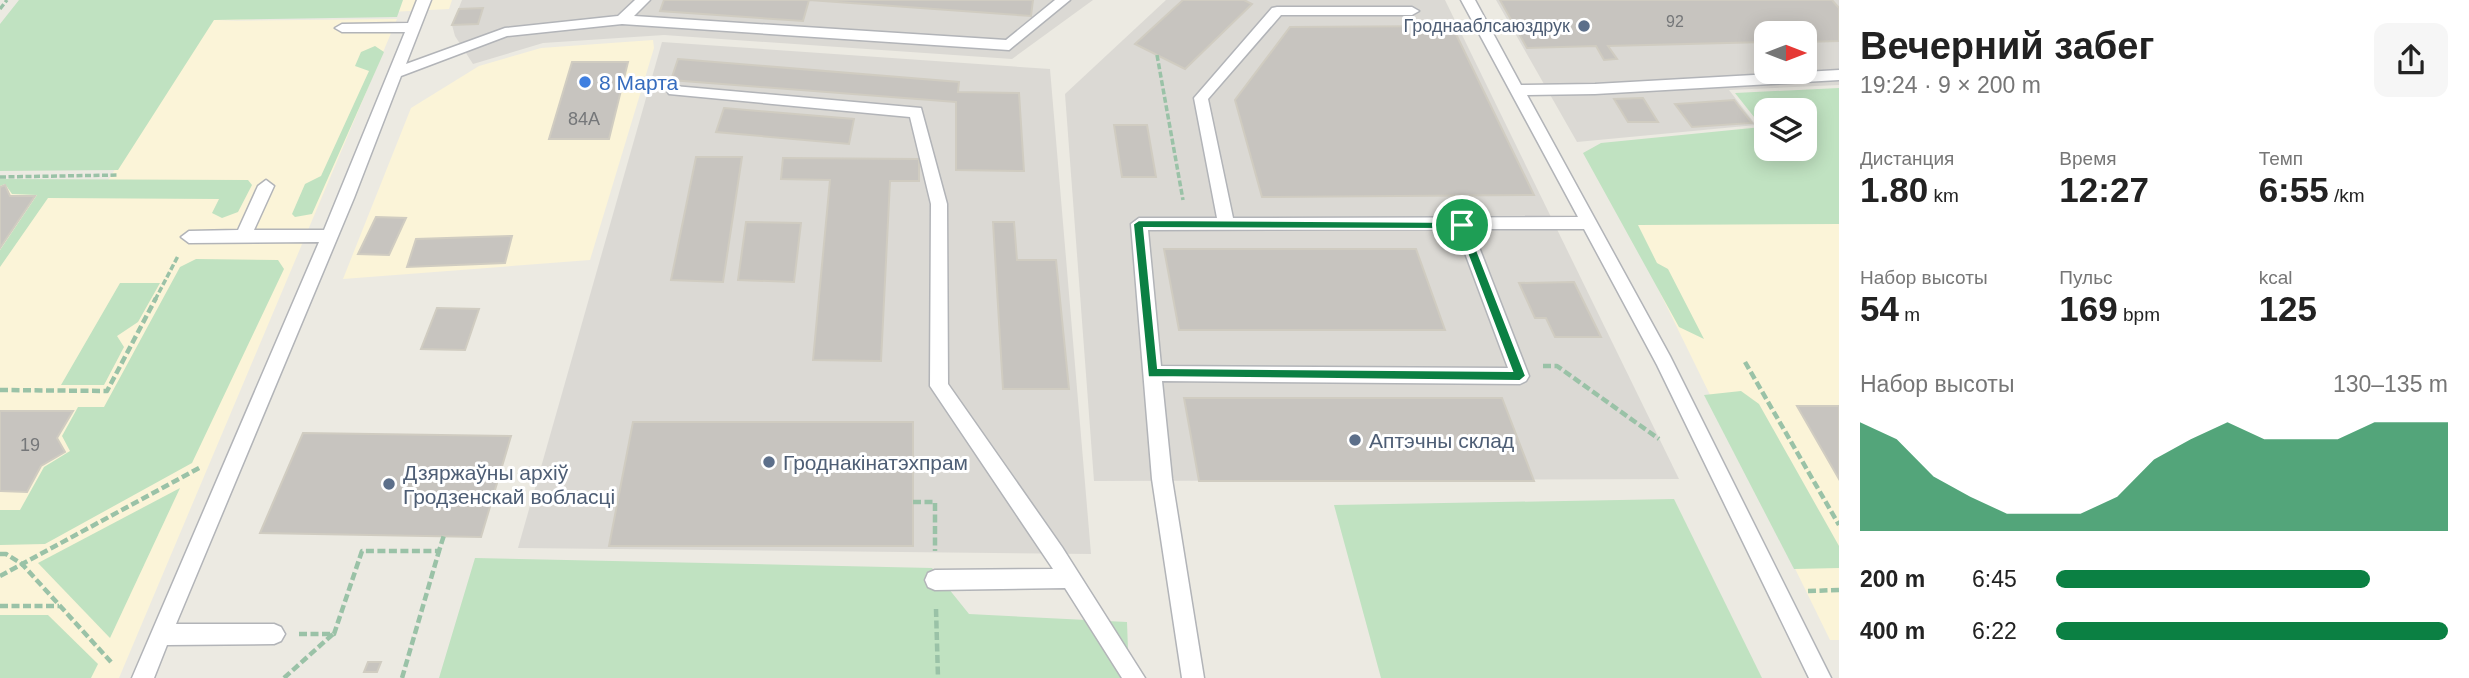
<!DOCTYPE html>
<html lang="ru">
<meta charset="utf-8">
<style>
body{margin:0;font-family:Arial,sans-serif;background:#f6f6f6;color:#222;height:100vh;display:flex;flex-direction:column;font-size:26px;white-space:nowrap}
*{box-sizing:border-box;margin:0}
p{font-size:23px;color:#767676}
.icon{flex:none;width:38px;height:38px;fill:none;stroke:currentColor;stroke-width:2;stroke-linecap:round;stroke-linejoin:round}
.map{position:relative;flex:1;overflow:hidden}
.panel{display:flex;flex-direction:column;background:#fff;width:630px}
.panel>*{flex:none}
.needle{width:46px;rotate:90deg}
.tools{position:absolute;left:1754px;top:21px;display:grid;gap:14px}
.tools a{display:grid;place-items:center;width:63px;height:63px;border-radius:14px;background:#fff;box-shadow:0 4px 18px #0003;font-size:35px}
.pin{position:absolute;display:grid;place-items:center;width:60px;height:60px;color:#fff;margin:-30px;border:4px solid #fff;border-radius:50%;box-shadow:0 2px 7px #0007}
.round{display:grid;place-items:center;flex:none;width:74px;height:74px;border-radius:14px;background:#f6f6f6}
.headline{display:flex;align-items:center;justify-content:space-between;height:119px;padding:0 21px}
h1{font-size:38px;font-weight:600;line-height:52px}
.metrics{display:grid;grid-template-columns:repeat(3,1fr);gap:10px;height:119px;padding:7px 21px}
.metrics div{display:grid;align-content:center}
.metrics b{font-size:35px;font-weight:600}
.metrics small{font-size:19px;font-weight:400}
.metrics p{font-size:19px}
.chart{height:196px;padding:14px 21px}
.chart p{display:flex;justify-content:space-between}
.chart svg{width:100%;height:126px;margin-top:7px;fill:#0b8043;opacity:.7}
ul{padding:0 21px;list-style:none;font-size:23px}
li{display:grid;grid-template-columns:112px 84px 1fr;align-items:center;height:52px}
li i{height:18px;border-radius:9px;background:#0b8043}
main{display:flex;flex:1;min-height:0}
.map>svg:first-child{display:block}
</style>
<main>
<div class="map">
<svg width="1839" height="678" viewBox="0 0 1839 678">
<rect width="100%" height="100%" fill="#eceae2"/>
<g fill="#fbf4d8">
<path d="M24,0H452L449,9L217,21L397,19L119,678H0V181L107,182L210,21Z"/>
<path d="M653,40L654,48L590,260L343,279L411,108L479,66L541,48Z"/>
<path d="M1622,215H1839V640H1830Z"/>
</g>
<g fill="#dbd9d4" fill-rule="evenodd">
<path d="M462,0H1093L1012,59L664,35L543,43L473,64L455,36L452,25Z"/>
<path d="M1166,0H1445L1679,479L1094,481L1065,94Z"/>
<path d="M1496,0H1839V85L1729,90L1756,125L1577,142ZM1766,33H1804V72H1766Z"/>
<path d="M662,42L1050,69L1091,554L518,548Z"/>
</g>
<g fill="#c0e2c1" fill-rule="evenodd">
<path d="M19,0H403L397,17L214,20L118,170L0,171V24Z"/>
<path d="M375,46L384,52L312,214L295,217L292,214L305,184L321,176L369,71L355,66L361,52Z"/>
<path d="M1839,88V224L1638,225L1657,263L1668,269L1704,339L1679,327L1583,153L1601,143L1762,127L1735,93ZM1766,110H1804V149H1766Z"/>
<path d="M0,179L248,180L252,185L238,212L222,218L212,213L219,199L48,198L0,267V250L37,195L12,194L5,184L0,186Z"/>
<path d="M196,259L278,260L284,269L192,463L45,544L0,545V510H20L44,467L70,451L62,436L78,407H104L180,267Z"/>
<path d="M120,283H160L138,322L117,336L124,347L104,385H61Z"/>
<path d="M1741,391L1759,404L1839,546V568L1794,569L1704,395Z"/>
<path d="M180,488L110,638L38,563Z"/>
<path d="M1674,499L1762,678H1381L1334,505Z"/>
<path d="M475,558L932,568L969,614L1127,622L1129,678H439Z"/>
<path d="M0,615H48L98,664L91,678H0Z"/>
</g>
<g fill="#c7c4bf" stroke="#d0ccc1" stroke-width="2">
<path d="M664,0H1033L1031,16L809,0L803,21L660,11Z"/>
<path d="M1183,0H1244L1252,4L1185,69L1135,44Z"/>
<path d="M1500,0H1832L1839,8V41L1804,42V33H1766V42L1608,46L1617,59L1604,60L1596,46L1527,48Z"/>
<path d="M483,8L478,24L452,25L459,9Z"/>
<path d="M1452,26L1534,195L1262,197L1235,100L1290,27Z"/>
<path d="M678,59L959,82L958,92L1019,93L1024,171L956,170V102L671,80Z"/>
<path d="M572,62H628L609,139H549Z"/>
<path d="M1643,98L1658,122H1628L1614,99Z"/>
<path d="M1734,100L1752,123L1692,127L1675,104Z"/>
<path d="M724,108L854,119L849,144L716,132Z"/>
<path d="M1114,125H1147L1156,177H1122Z"/>
<path d="M696,157H742L723,282L671,280Z"/>
<path d="M783,158L919,159V181H890L881,361L813,360L830,180L781,179Z"/>
<path d="M5,185L10,196H35L0,248V187Z"/>
<path d="M376,217L406,218L389,255L358,254Z"/>
<path d="M746,222L801,223L794,282L738,280Z"/>
<path d="M993,222H1014L1017,260H1056L1069,389H1003Z"/>
<path d="M512,236L505,263L407,267L416,239Z"/>
<path d="M1164,249H1416L1445,330H1179Z"/>
<path d="M1574,282L1601,337H1555L1546,318H1535L1519,283Z"/>
<path d="M437,308L479,309L465,350L421,349Z"/>
<path d="M1184,398H1502L1534,481H1199Z"/>
<path d="M1797,406H1839V479Z"/>
<path d="M0,411H73L57,438L65,452L41,466L27,492L0,491Z"/>
<path d="M633,422H913V546H609Z"/>
<path d="M303,433L511,436L481,537L260,533Z"/>
<path d="M368,662H381L377,672H364Z"/>
</g>
<g fill="none" stroke-linecap="round" stroke-linejoin="round">
<defs>
<g id="lane">
<path d="M417,0H431L406,64L505,28L618,16L635,0H650L634,16L1006,40L1055,0H1070L1009,50L622,24L507,36L401,76L354,198L176,624H274L281,627L285,634L281,641L274,644L167,645L154,678H132L319,242L189,243L181,237L189,231L238,230L258,186L266,180L274,186L254,230H324L405,32H342L335,28L342,24L408,23Z"/>
<path d="M1461,0H1475L1521,85L1595,84L1839,70V80L1595,94L1527,95L1670,356L1831,678H1809L1657,365L1584,229H1472L1529,376L1526,381L1520,384L1162,381L1172,479L1204,678H1182L1152,479L1131,224L1139,218H1217L1194,98L1272,8L1277,7H1412L1419,11L1412,15H1281L1208,99L1233,218L1578,217ZM1456,229L1508,368L1161,366L1148,230Z"/>
<path d="M674,86L921,108L947,204L948,384L1062,547L1145,678H1122L1065,588L935,590L928,587L925,580L928,573L935,570L1053,569L930,386L931,204L910,117L669,94L667,91Z"/>
</g>
</defs>
<use href="#lane" stroke="#b2b4b8" stroke-width="3"/>
<g stroke="#9ac2a7" stroke-width="3.5" stroke-dasharray="6 2.5" stroke-linecap="butt">
<path d="M0,9L7,0"/>
<path d="M1157,55L1183,200"/>
<path d="M0,177L119,175"/>
<path d="M155,300L178,256"/>
</g>
<g stroke="#9ac2a7" stroke-width="4.5" stroke-dasharray="8 3.5" stroke-linecap="butt">
<path d="M1745,362L1839,525"/>
<path d="M1543,366H1557L1659,439"/>
<path d="M0,390L107,391L156,298"/>
<path d="M913,502H935V551"/>
<path d="M0,554H6L22,564L111,662"/>
<path d="M0,576L201,467"/>
<path d="M1808,591L1839,590"/>
<path d="M0,606H59"/>
<path d="M936,609L938,678"/>
<path d="M299,634H334L362,551H439L444,535"/>
<path d="M284,678L333,634"/>
<path d="M402,678L439,551"/>
</g>
<use href="#lane" fill="#fff" fill-rule="evenodd"/>
</g>
<path fill="#0b8043" stroke="#fff" stroke-width="2" fill-rule="evenodd" d="M1139,220L1466,222L1526,376L1520,381L1148,377L1133,224ZM1144,228L1458,229L1512,371L1158,368Z"/>
<g fill="#5c6f8a" stroke="#fff" stroke-width="2.5">
<circle cx="1584" cy="26" r="7"/>
<circle cx="1355" cy="440" r="7"/>
<circle cx="769" cy="462" r="7"/>
<circle cx="389" cy="484" r="7"/>
</g>
<circle fill="#3f7fe0" stroke="#fff" stroke-width="2.5" cx="585" cy="82" r="7"/>
<g text-anchor="middle" dominant-baseline="central" stroke-width="6" stroke-linejoin="round" paint-order="stroke">
<g font-size="16" fill="#757779">
<text x="1675" y="21">92</text>
</g>
<g font-size="18" fill="#4e5e75" stroke="#fff" text-anchor="end">
<text x="1570" y="26">Гроднааблсаюздрук</text>
</g>
<g font-size="18" fill="#757779">
<text x="584" y="119">84А</text>
<text x="30" y="445">19</text>
</g>
<g font-size="21" fill="#366cbe" stroke="#fff" text-anchor="start">
<text x="599" y="82">8 Марта</text>
</g>
<g font-size="21" fill="#4e5e75" stroke="#fff" text-anchor="start">
<text x="1369" y="440">Аптэчны склад</text>
<text x="783" y="462">Гроднакінатэхпрам</text>
<text x="403" y="472">Дзяржаўны архіў<tspan x="403" dy="24">Гродзенскай вобласці</tspan></text>
</g>
</g>
</svg>
<div class="tools">
<a><svg class="needle" viewBox="-14 -14 28 28"><path d="M0-13l5 13h-10z" fill="#e53935"/><path d="M0 13l5-13h-10z" fill="#767676"/></svg></a>
<a><svg class="icon" aria-label="layers" viewBox="0 0 24 24"><path d="M12 4l9 5-9 5-9-5zM3 14l9 5 9-5"/></svg></a>
</div>
<div class="pin" style="left:1462px;top:225px;background:#1e9e55"><svg class="icon" aria-label="arrive" viewBox="0 0 24 24"><path d="M6 21V4h12l-3 4 3 4H6"/></svg></div>
</div>
<section class="panel">
<div class="headline"><div><h1>Вечерний забег</h1><p>19:24 · 9 × 200 m</p></div><a class="round"><svg class="icon" aria-label="share" viewBox="0 0 24 24"><path d="M12 15V3M7 8l5-5 5 5M5 13v7h14v-7"/></svg></a></div>
<div class="metrics">
<div><p>Дистанция</p><b>1.80<small> km</small></b></div>
<div><p>Время</p><b>12:27</b></div>
<div><p>Темп</p><b>6:55<small> /km</small></b></div>
</div>
<div class="metrics">
<div><p>Набор высоты</p><b>54<small> m</small></b></div>
<div><p>Пульс</p><b>169<small> bpm</small></b></div>
<div><p>kcal</p><b>125</b></div>
</div>
<div class="chart"><p><span>Набор высоты</span>130–135 m</p>
<svg viewBox="0 0 160 44" preserveAspectRatio="none"><path d="M0 44V6L10 12L20 25L30 32L40 38L50 38L60 38L70 32L80 19L90 12L100 6L110 12L120 12L130 12L140 6L150 6L160 6V44z"/></svg>
</div>
<ul>
<li><b>200 m</b>6:45<i style="width:80%"></i></li>
<li><b>400 m</b>6:22<i style="width:100%"></i></li>
</ul>
</section>
</main>
